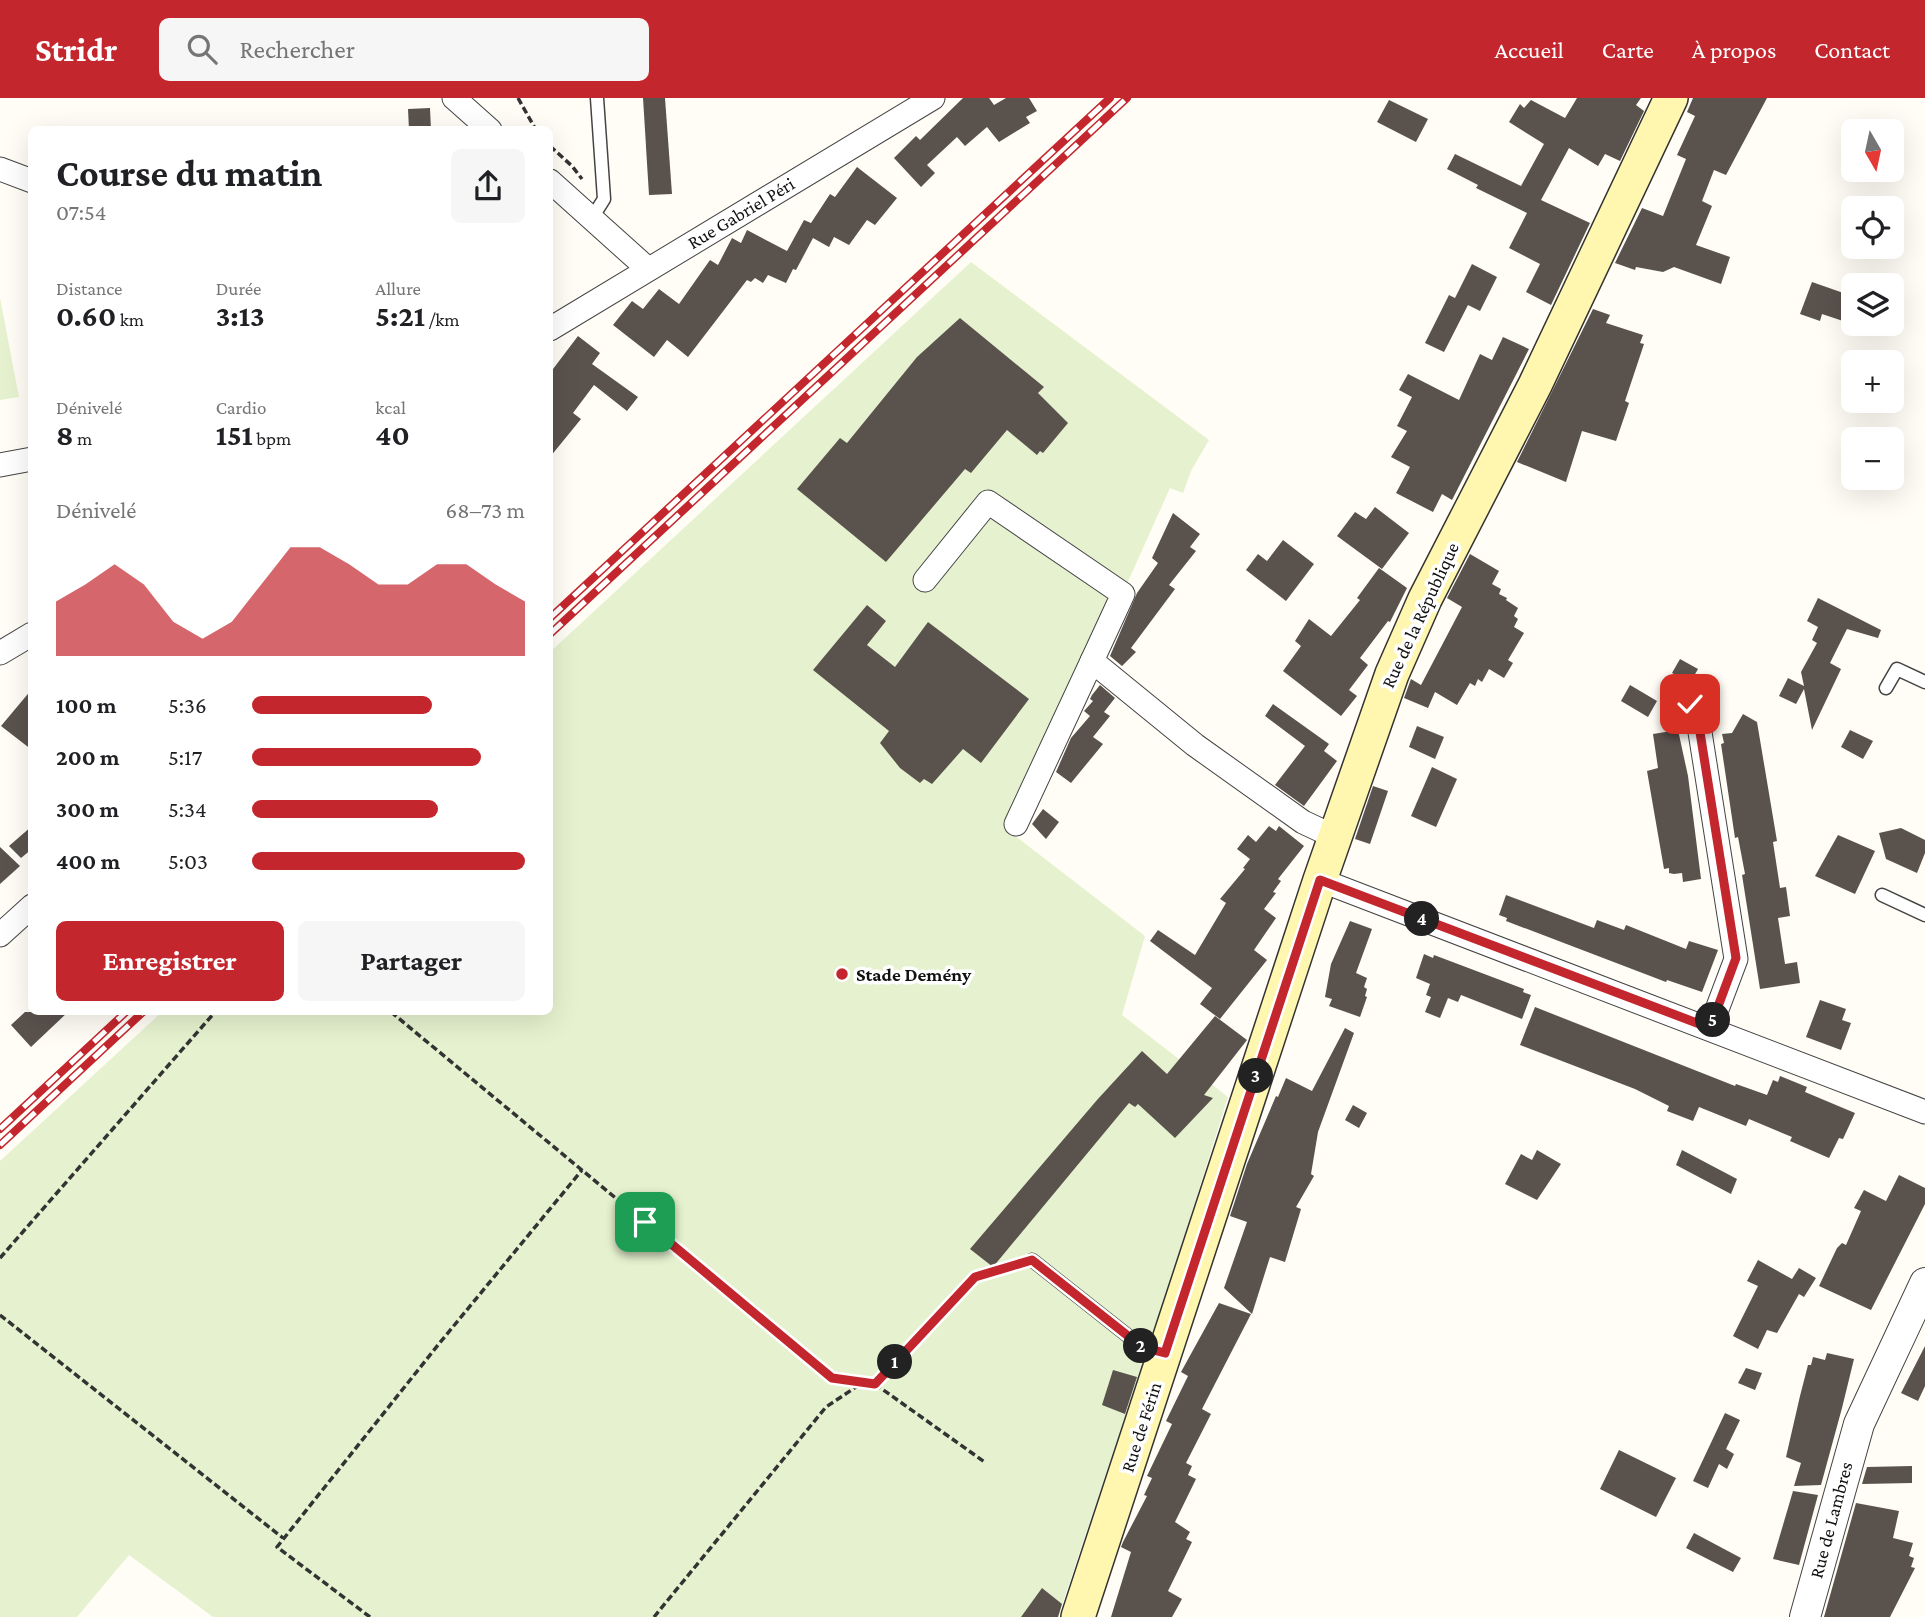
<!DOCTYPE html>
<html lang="fr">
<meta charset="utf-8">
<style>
body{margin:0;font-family:"Crimson Pro",serif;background:#f6f6f6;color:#202124;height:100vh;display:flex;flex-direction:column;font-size:26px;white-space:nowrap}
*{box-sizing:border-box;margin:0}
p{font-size:23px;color:#757577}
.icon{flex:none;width:38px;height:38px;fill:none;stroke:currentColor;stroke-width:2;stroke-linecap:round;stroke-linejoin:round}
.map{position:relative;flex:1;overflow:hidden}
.sheet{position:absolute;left:28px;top:28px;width:525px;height:889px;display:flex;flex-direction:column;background:#fff;border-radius:10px;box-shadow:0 7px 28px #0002}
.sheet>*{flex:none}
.needle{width:46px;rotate:171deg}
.controls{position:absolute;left:1841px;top:21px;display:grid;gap:14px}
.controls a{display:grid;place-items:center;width:63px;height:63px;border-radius:10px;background:#fff;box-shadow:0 7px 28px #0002;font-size:35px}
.pin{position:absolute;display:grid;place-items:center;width:60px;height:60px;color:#fff;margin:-30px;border-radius:14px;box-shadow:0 4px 10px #0006}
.km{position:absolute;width:35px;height:35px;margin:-18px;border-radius:50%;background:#222;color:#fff;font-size:19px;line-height:35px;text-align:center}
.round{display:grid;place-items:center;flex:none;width:74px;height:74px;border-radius:10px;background:#f6f6f6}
.headline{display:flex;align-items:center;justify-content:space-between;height:119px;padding:0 28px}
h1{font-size:38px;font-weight:700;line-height:52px}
.figures{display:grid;grid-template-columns:repeat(3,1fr);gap:10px;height:119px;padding:7px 28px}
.figures div{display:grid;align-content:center}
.figures b{font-size:30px;font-weight:700}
.figures small{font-size:19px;font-weight:400}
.figures p{font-size:19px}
.chart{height:196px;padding:14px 28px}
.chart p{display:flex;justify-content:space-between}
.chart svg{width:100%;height:126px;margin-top:7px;fill:#c4262e;opacity:.7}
.primary-button{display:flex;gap:14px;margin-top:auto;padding:14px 28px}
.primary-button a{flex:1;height:80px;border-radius:10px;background:#c4262e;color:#fff;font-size:28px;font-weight:700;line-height:80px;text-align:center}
.primary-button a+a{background:#f6f6f6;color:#202124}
ul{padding:0 28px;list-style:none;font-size:23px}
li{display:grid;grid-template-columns:112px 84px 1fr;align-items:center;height:52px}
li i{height:18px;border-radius:9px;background:#c4262e}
header{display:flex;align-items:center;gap:42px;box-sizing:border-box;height:98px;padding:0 35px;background:#c4262e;color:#fff}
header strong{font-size:33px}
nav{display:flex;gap:38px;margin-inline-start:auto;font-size:24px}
.search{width:490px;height:63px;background:#f6f6f6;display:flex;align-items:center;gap:18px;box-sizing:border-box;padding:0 24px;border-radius:10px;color:#757577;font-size:26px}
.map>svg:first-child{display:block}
</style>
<header>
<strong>Stridr</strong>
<div class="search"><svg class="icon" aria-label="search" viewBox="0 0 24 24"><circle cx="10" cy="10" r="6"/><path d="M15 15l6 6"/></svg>Rechercher</div>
<nav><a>Accueil</a><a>Carte</a><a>À propos</a><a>Contact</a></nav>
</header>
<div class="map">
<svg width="1925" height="1519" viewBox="0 0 1925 1519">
<rect width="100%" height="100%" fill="#fffdf5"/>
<g fill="#e6f2cf">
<path d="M971,164L1209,342L1191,373L1183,395L1170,390L1014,737L1145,838L1122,917L1228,999L1169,1187L1058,1519H213L129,1457L77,1519H0V1063L162,914H550V554Z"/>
<path d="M0,200L19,299L0,302Z"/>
</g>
<g fill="#5a524d">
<path d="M643,0H665L672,96L649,97Z"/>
<path d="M963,0H989L994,7L1006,0H1029L1037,13L1026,19L1030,25L999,44L987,29L965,48L957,39L927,67L935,75L921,89L894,60L916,38L920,42Z"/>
<path d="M1577,0H1641L1636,7L1644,13L1620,63L1605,56L1598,68L1569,50L1541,102L1590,125L1551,207L1526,194L1540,166L1509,150L1527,115L1476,90L1478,87L1447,71L1455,56L1521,88L1544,46L1509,24L1520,6L1524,10L1531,2L1565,20Z"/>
<path d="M1693,0H1767L1726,77L1714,72L1702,103L1712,108L1696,147L1730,159L1721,186L1674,169L1663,174L1636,169L1635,172L1615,165L1642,110L1663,118L1686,61L1677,57L1695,18L1687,14Z"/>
<path d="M1389,2L1428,21L1416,44L1377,24Z"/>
<path d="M430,10L431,32H409L408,11Z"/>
<path d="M857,69L897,100L875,127L867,122L849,147L834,139L829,149L813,140L796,172L793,171L786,185L768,177L763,185L755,180L751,184L747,182L688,259L667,242L654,259L613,227L632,203L643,211L659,191L679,206L710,162L718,167L732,140L741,145L747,132L787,153L804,122L811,125L830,96L835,99Z"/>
<path d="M1472,166L1497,179L1480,213L1456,201L1468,207L1444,254L1425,245L1449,197L1455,200Z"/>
<path d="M1812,184L1852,198L1843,223L1822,216L1820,223L1800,216Z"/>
<path d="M1593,211L1610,217L1606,225L1643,237L1640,245L1644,246L1625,303L1629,305L1616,343L1582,333L1566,384L1517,364Z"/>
<path d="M960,220L1044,289L1038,295L1068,325L1043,355L1040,353L1037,357L1007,332L971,375L965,371L886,464L797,391L840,340L847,345L917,259Z"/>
<path d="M578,238L600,255L592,266L638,299L627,313L594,287L573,315L581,321L550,359V275Z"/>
<path d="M1503,239L1529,251L1452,402L1442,396L1433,414L1396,395L1410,369L1391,359L1407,333L1397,328L1412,299L1399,292L1408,276L1459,302L1480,256L1492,262Z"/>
<path d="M1375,409L1409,435L1382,471L1337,438L1355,414L1366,421Z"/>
<path d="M1173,415L1200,436L1190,449L1196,453L1169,487L1175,491L1131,550L1136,554L1122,568L1110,558L1137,495L1158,465L1152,460Z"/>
<path d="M1283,442L1314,466L1286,503L1246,472L1258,456L1267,463Z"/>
<path d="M1470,456L1499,473L1492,486L1501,491L1499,496L1507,500L1506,502L1518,510L1514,518L1518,521L1514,529L1524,535L1508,562L1513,565L1504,580L1489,571L1482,584L1478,581L1475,588L1470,585L1457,607L1435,594L1428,610L1404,600L1411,581L1421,587L1462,509L1447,500Z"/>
<path d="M1379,470L1407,490L1390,524L1388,523L1360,560L1368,567L1349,592L1357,598L1341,618L1283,573L1301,548L1295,543L1309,521L1331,538L1360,502L1357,500Z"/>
<path d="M1818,500L1881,532L1878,540L1847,531L1830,565L1841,571L1812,632L1804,591L1796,606L1779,598L1788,580L1804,588L1801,574L1817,545L1812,542L1818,529L1807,523Z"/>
<path d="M867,507L886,523L867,547L895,569L928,524L1029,601L981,665L963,651L932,686L924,681L920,685L900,670L880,645L889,633L813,572Z"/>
<path d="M1680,561L1698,571L1690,585L1672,575Z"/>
<path d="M1100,587L1115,600L1104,614L1110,618L1093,639L1103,646L1071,685L1056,674L1071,640L1090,618L1084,613L1093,603L1090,601L1092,597Z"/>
<path d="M1630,587L1657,603L1648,619L1621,603Z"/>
<path d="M32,591V652L1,628Z"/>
<path d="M1273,606L1329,646L1324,653L1337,663L1304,708L1275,687L1305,648L1265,618Z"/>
<path d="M1743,616L1757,624L1777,743L1773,744L1780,790L1786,789L1790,818L1778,820L1785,866L1797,864L1800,885L1760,891L1742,777L1745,776L1738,739L1735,740L1721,646L1724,645L1722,636L1732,635Z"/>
<path d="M1417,628L1444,639L1435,661L1409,649Z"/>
<path d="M1678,632L1688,678L1701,781L1683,784L1682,775L1674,776L1669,775V770L1664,771L1647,673L1658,670L1653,636Z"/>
<path d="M1850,632L1873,643L1863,661L1841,649Z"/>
<path d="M1432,669L1457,681L1436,729L1411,718Z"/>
<path d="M1373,688L1388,693L1370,746L1355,741Z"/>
<path d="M1043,711L1059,724L1046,741L1032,726Z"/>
<path d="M32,728V751L21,760L9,748Z"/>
<path d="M1269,728L1276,733L1279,728L1304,748L1278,781L1281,783L1273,794L1276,795L1264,811L1276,820L1254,852L1267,862L1220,921L1200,906L1212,890L1150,843L1158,832L1195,857L1226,805L1220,801L1245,771L1243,770L1250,761L1237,751L1248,737L1256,744Z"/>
<path d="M1901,730L1925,742V755L1917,775L1886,761L1879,735Z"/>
<path d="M1838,737L1875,753L1855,796L1815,778Z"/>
<path d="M0,749L20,768L0,786Z"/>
<path d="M1506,797L1594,830L1597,822L1624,832L1626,827L1686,851L1689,843L1718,852L1702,894L1667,882L1666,884L1506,823L1507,820L1499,817Z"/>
<path d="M1350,823L1372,831L1356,875L1367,880L1364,889L1367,891L1365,898L1367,899L1360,919L1329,908L1332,901L1325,899L1331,866Z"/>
<path d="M1424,856L1433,860L1434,857L1524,891L1523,894L1531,897L1522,921L1461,897L1458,904L1448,900L1440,920L1425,914L1431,899L1426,897L1430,886L1416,880Z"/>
<path d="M1820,902L1846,911L1842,922L1851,925L1841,952L1806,939Z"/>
<path d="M1535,909L1735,988L1736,986L1767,997L1773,982L1778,984L1780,978L1807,989L1805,994L1855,1015L1843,1041L1839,1040L1829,1060L1790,1043L1792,1039L1749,1021L1746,1028L1699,1009L1693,1023L1667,1013L1669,1008L1635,991L1520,947Z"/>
<path d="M25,914H68L31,949L11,927Z"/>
<path d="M1215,918L1247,942L1204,997L1213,1000L1175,1040L1138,1006L1135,1009L1129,1005L993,1169L970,1151L1097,1002L1142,953L1167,976Z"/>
<path d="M1345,930L1354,935L1318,1034L1311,1076L1314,1078L1296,1109L1301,1111L1285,1164L1270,1159L1252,1216L1224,1190L1247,1124L1230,1118L1247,1066L1276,998L1278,999L1286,980L1312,993Z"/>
<path d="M1353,1007L1367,1015L1359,1030L1345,1022Z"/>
<path d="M1537,1052L1561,1066L1537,1102L1505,1086L1521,1056L1532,1062Z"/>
<path d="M1682,1052L1737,1081L1731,1096L1676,1067Z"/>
<path d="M1899,1077L1925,1090V1106L1871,1212L1819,1188L1837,1150L1842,1145L1846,1147L1861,1113L1854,1110L1864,1092L1886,1103Z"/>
<path d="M1758,1162L1792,1181L1799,1170L1816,1180L1804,1199L1799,1196L1777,1235L1767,1232L1758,1251L1733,1238L1758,1188L1747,1183Z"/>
<path d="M1219,1205L1251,1216L1202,1311L1211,1316L1186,1365L1192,1368L1188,1377L1196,1381L1175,1424L1190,1434L1186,1441L1192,1444L1168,1493L1182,1501L1172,1519H1111L1131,1454L1121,1449L1123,1444L1147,1398L1144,1397L1152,1380L1147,1378L1172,1326L1166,1323L1188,1278L1181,1274Z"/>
<path d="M1925,1248V1288L1918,1303L1901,1295Z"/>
<path d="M1827,1255L1854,1261L1842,1310L1821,1387L1794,1388L1801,1365L1786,1359L1800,1298L1808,1267H1811L1813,1259L1825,1262Z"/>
<path d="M1746,1270L1762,1275L1755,1292L1738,1285Z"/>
<path d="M1113,1272L1137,1279L1125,1316L1102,1307Z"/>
<path d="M1725,1315L1740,1322L1726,1351L1734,1356L1727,1371L1719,1366L1708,1390L1693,1383Z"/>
<path d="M1619,1352L1676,1380L1656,1419L1600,1391Z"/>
<path d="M1912,1368V1385L1862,1386L1867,1369Z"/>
<path d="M1793,1393L1818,1397L1799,1467L1773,1461Z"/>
<path d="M1856,1405L1899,1413L1893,1440L1913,1445L1909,1458L1914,1460L1911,1469L1915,1470L1890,1519H1824Z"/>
<path d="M1694,1435L1741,1460L1733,1474L1686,1450Z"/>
<path d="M1042,1490L1062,1506L1058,1519H1021Z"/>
</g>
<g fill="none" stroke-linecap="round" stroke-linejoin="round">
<defs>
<g id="service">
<path d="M592,120L604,101L597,0"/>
<path d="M1886,590L1897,571L1925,584"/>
<path d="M1882,797L1925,817"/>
<path d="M1032,1162L1142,1249L1164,1255"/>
</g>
<g id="minor">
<path d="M454,0L490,32"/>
<path d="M0,71L32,83"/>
<path d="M550,83L648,171"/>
<path d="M550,231L933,0"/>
<path d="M0,367L32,361"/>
<path d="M925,482L988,404L1123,496L1092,563L1195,647L1303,724L1335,739"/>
<path d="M0,555L32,536"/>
<path d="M1675,596L1690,606L1699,628L1736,861L1710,930"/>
<path d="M1016,726L1092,563"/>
<path d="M1320,782L1925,1014"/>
<path d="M0,837L32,808"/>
</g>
<path id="tertiary" d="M1805,1519L1859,1326L1925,1185"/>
<path id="secondary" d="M1078,1519L1320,782L1392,576L1425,501L1535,287L1671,0"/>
</defs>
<use href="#service" stroke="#444" stroke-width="15"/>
<use href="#minor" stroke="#444" stroke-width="25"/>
<use href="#tertiary" stroke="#444" stroke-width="32"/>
<use href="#secondary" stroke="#333" stroke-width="36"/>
<g stroke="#333" stroke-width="3.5" stroke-dasharray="7 3.5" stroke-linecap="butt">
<path d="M518,0L536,32"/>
<path d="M550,48L572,68L582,81"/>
<path d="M391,914L833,1280L875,1286L975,1179L1017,1166"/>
<path d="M0,1160L215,914"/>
<path d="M0,1217L283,1440"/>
<path d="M875,1286L986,1365"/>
<path d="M370,1519L277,1449L438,1247L582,1072"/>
<path d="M654,1519L826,1309L862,1285"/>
</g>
<use href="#service" stroke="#fff" stroke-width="12"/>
<use href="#minor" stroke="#fff" stroke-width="23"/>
<use href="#tertiary" stroke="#fff" stroke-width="30"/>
<use href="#secondary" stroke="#fff6b0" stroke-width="33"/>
<defs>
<g id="rail">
<path d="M550,520L1110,0"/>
<path d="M550,536L1127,0"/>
<path d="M0,1031L126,914"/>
<path d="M0,1047L143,914"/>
</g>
</defs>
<use href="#rail" stroke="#c4262e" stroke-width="8"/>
<use href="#rail" stroke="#fff" stroke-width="5" stroke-dasharray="16" stroke-linecap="butt"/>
</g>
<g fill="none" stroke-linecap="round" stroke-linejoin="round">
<defs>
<path id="route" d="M645,1124L832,1280L875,1286L975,1179L1032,1162L1142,1249L1165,1255L1320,782L1710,930L1736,860L1699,628L1690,606"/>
</defs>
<use href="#route" stroke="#fff" stroke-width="14"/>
<use href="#route" stroke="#c4262e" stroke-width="9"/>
</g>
<circle fill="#c4262e" stroke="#fff" stroke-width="2.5" cx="842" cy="876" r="7"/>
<g text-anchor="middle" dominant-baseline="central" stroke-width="7" stroke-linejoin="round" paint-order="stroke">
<g font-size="19" fill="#111" stroke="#fff">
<text transform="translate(741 115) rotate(-31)">Rue Gabriel Péri</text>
<text transform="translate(1420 517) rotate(-65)">Rue de la République</text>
<text transform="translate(1141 1329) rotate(-72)">Rue de Férin</text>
<text transform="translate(1831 1422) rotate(-75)">Rue de Lambres</text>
</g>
<g font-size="19" font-weight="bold" fill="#111" stroke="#fff" text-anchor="start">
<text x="856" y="876">Stade Demény</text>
</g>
</g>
</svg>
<div class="controls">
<a><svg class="needle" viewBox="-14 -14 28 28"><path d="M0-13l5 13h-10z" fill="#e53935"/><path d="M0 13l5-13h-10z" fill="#757577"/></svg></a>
<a><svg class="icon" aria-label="locate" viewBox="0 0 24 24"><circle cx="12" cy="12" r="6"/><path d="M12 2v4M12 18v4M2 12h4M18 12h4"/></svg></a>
<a><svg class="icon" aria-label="layers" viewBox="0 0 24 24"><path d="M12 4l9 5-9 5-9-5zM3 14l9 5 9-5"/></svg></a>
<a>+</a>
<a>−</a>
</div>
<div class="pin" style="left:645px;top:1124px;background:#1e9e55"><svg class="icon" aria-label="arrive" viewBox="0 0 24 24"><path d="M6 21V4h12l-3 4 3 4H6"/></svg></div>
<div class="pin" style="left:1690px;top:606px;background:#d93025"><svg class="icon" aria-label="check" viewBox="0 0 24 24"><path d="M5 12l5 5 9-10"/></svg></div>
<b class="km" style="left:895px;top:1264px">1</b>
<b class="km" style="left:1141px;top:1248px">2</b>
<b class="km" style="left:1256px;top:978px">3</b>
<b class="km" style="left:1422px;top:821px">4</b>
<b class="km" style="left:1713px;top:922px">5</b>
<section class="sheet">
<div class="headline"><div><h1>Course du matin</h1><p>07:54</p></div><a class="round"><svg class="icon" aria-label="share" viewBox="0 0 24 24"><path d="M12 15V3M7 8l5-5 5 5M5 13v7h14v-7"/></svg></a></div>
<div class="figures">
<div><p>Distance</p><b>0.60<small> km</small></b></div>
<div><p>Durée</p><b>3:13</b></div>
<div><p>Allure</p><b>5:21<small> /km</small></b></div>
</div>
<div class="figures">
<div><p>Dénivelé</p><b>8<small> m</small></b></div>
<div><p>Cardio</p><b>151<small> bpm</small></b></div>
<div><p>kcal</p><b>40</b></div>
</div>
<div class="chart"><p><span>Dénivelé</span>68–73 m</p>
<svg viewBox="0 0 160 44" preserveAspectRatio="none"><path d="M0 44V25L10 19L20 12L30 19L40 32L50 38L60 32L70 19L80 6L90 6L100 12L110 19L120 19L130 12L140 12L150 19L160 25V44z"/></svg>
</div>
<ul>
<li><b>100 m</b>5:36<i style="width:66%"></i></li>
<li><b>200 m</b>5:17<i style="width:84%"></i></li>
<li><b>300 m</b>5:34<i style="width:68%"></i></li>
<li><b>400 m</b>5:03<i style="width:100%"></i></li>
</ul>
<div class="primary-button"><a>Enregistrer</a><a>Partager</a></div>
</section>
</div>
